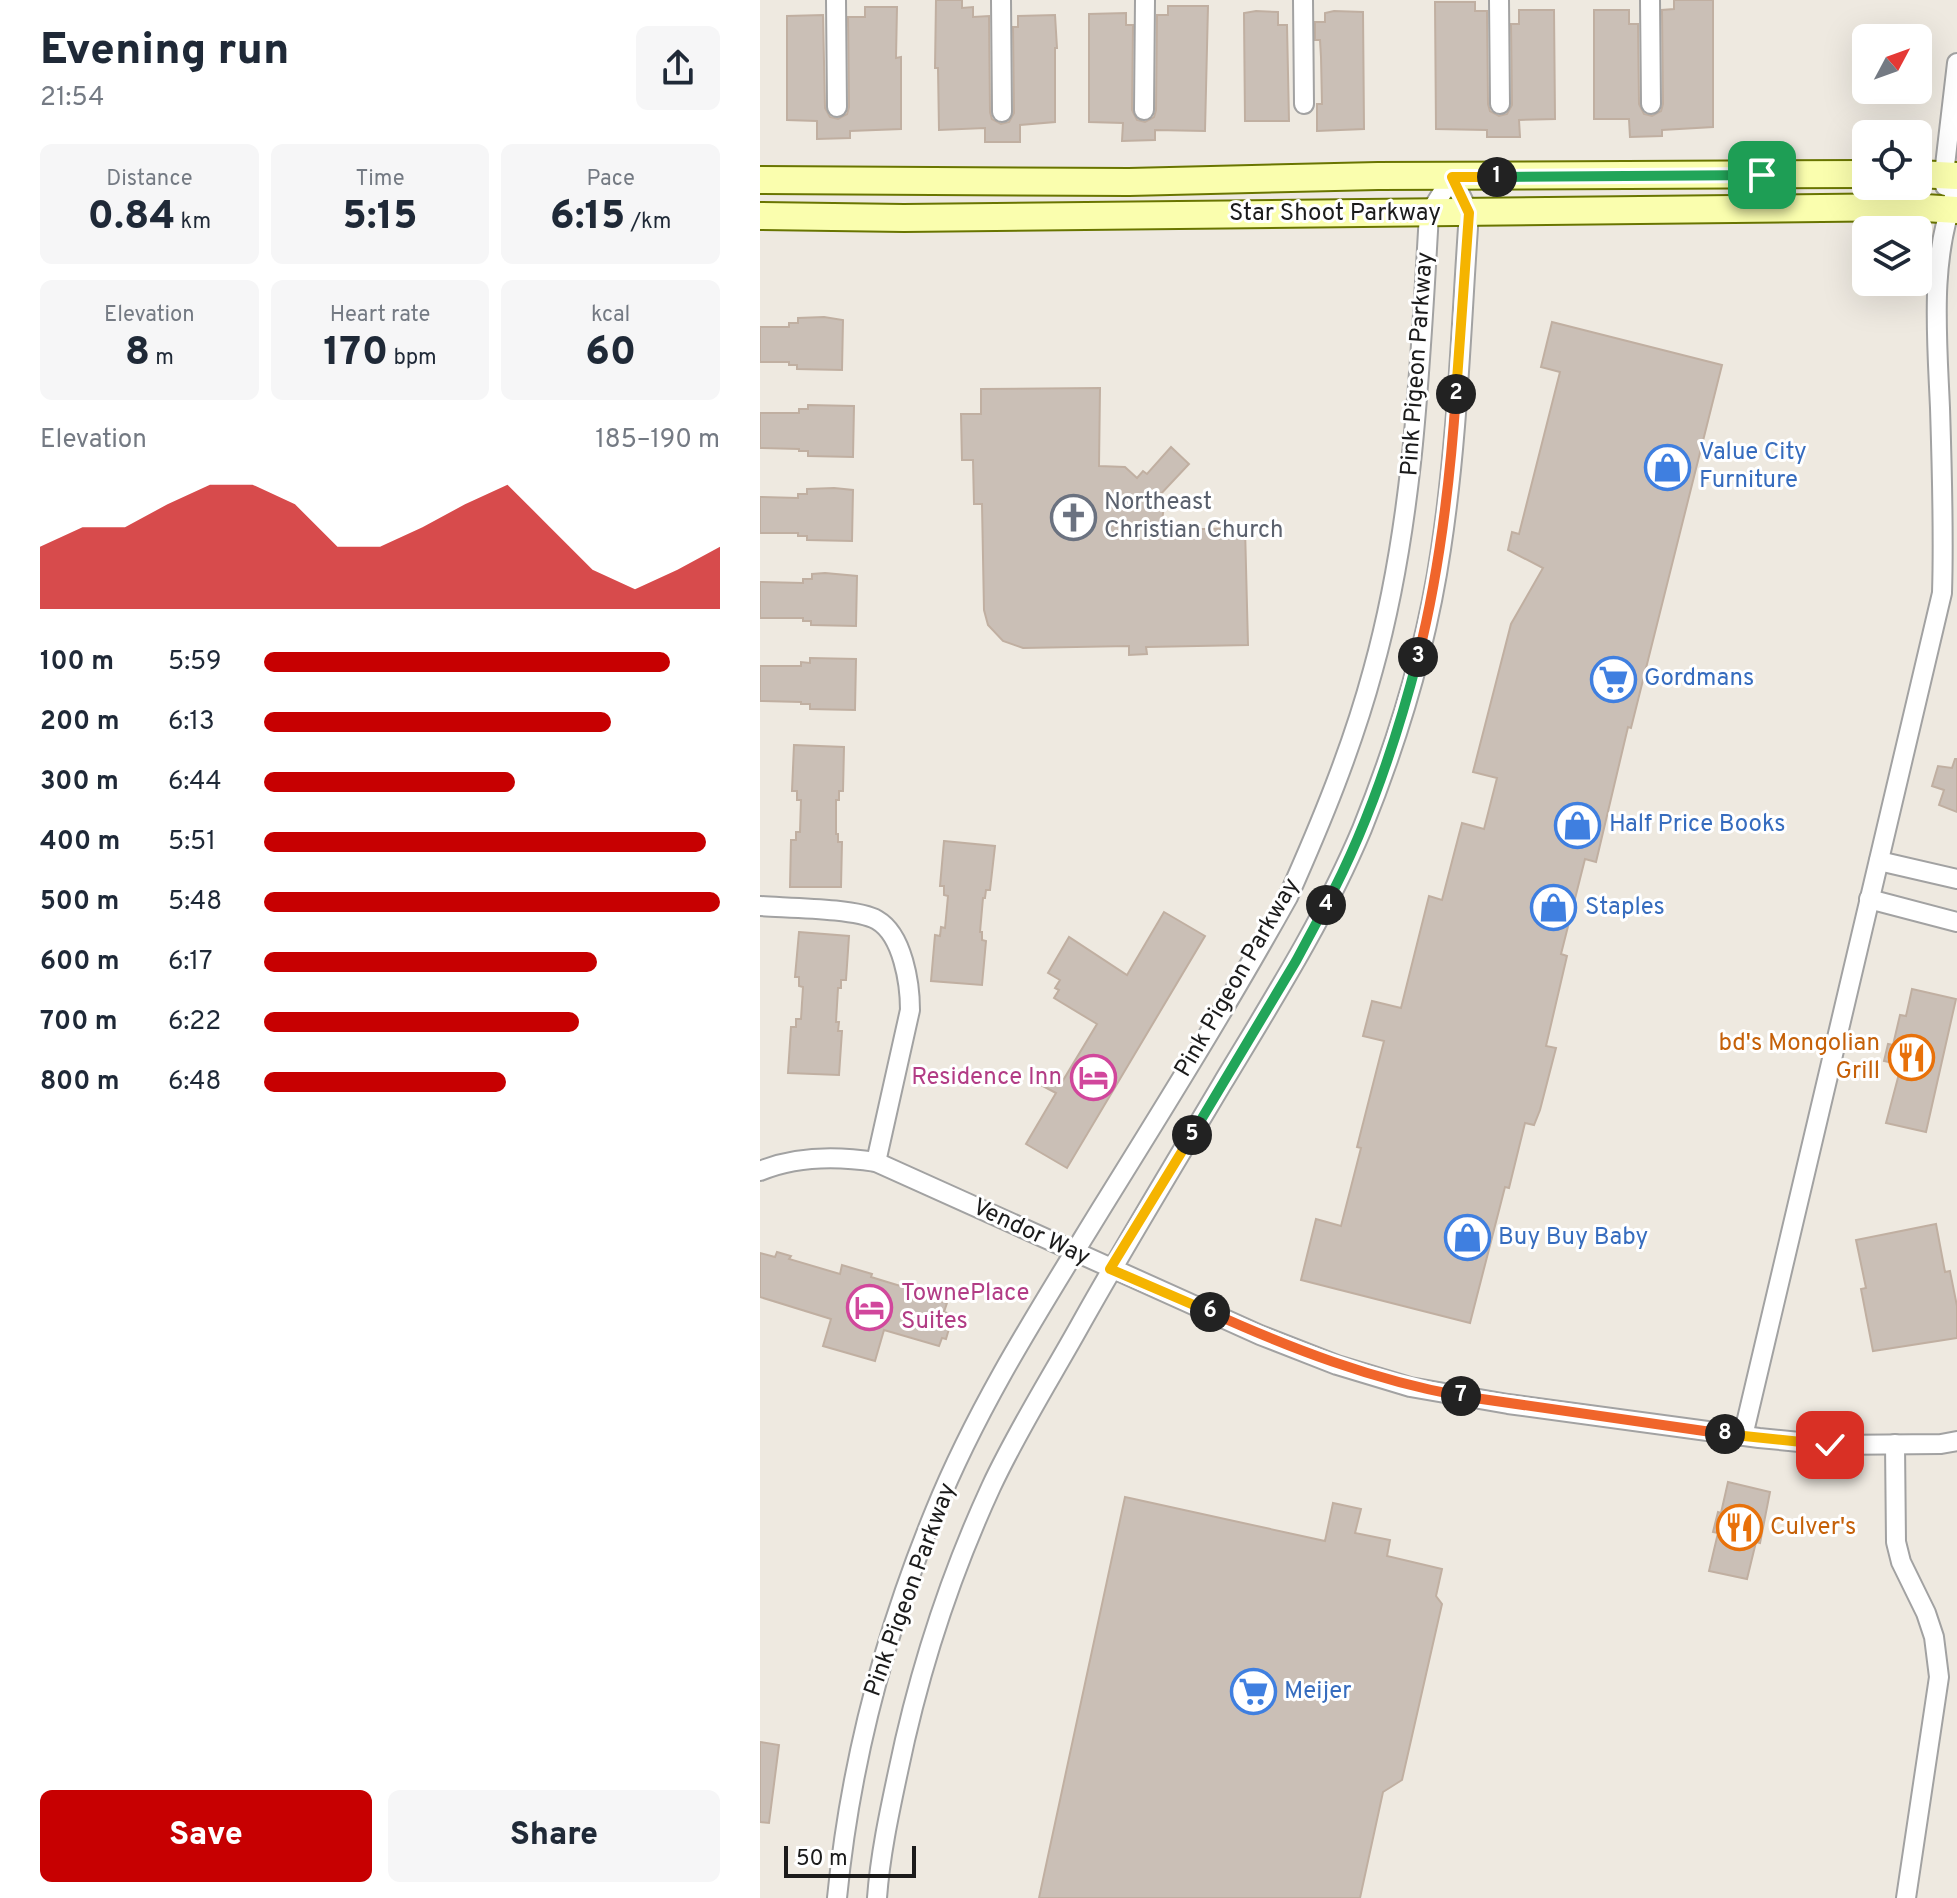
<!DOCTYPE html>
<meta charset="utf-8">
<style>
body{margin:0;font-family:Overpass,sans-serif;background:#f6f6f7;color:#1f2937;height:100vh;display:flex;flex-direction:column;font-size:30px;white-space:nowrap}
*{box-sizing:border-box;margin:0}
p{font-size:26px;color:#747a83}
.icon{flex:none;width:44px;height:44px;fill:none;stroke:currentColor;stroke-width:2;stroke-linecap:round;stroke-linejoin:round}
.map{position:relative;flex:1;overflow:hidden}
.details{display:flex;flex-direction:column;background:#fff;width:760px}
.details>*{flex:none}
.needle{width:52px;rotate:49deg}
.controls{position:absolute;left:1092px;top:24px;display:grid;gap:16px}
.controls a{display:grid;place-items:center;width:80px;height:80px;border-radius:12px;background:#fff;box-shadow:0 8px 32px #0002;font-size:40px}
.scale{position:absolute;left:24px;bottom:20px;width:132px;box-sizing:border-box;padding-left:8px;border:4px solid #1b1b1b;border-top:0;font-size:22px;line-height:28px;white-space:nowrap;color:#1b1b1b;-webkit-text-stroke:6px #fff;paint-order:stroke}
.pin{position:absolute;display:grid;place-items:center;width:68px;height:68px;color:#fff;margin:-34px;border-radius:16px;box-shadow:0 4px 12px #0006}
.km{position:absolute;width:40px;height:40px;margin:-20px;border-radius:50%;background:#222;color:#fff;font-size:22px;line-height:40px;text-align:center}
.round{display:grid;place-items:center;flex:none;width:84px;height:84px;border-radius:12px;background:#f6f6f7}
.headline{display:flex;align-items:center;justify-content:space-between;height:136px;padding:0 40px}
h1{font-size:44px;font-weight:800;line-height:60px}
.figures{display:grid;grid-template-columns:repeat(3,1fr);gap:12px;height:136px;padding:8px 40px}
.figures div{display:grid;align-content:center;border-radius:12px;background:#f6f6f7;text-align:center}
.figures b{font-size:40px;font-weight:800}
.figures small{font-size:22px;font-weight:400}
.figures p{font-size:22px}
.chart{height:224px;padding:16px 40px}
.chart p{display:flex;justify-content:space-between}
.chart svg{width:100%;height:144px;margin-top:8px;fill:#c70001;opacity:.7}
.primary-button{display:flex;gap:16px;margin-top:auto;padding:16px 40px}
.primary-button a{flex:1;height:92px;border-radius:12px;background:#c70001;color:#fff;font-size:32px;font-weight:800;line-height:92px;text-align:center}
.primary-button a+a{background:#f6f6f7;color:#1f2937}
ul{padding:0 40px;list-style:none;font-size:26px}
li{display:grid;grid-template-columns:128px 96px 1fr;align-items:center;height:60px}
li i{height:20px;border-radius:10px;background:#c70001}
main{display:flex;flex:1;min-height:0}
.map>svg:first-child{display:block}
</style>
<main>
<section class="details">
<div class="headline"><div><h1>Evening run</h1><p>21:54</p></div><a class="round"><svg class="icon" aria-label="share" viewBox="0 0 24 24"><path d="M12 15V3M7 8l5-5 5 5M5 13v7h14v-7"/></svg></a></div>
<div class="figures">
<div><p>Distance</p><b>0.84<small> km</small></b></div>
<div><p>Time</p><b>5:15</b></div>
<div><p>Pace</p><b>6:15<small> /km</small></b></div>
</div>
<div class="figures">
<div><p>Elevation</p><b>8<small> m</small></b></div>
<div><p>Heart rate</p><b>170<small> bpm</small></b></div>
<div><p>kcal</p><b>60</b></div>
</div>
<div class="chart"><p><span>Elevation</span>185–190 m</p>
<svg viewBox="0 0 160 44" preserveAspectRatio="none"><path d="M0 44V25L10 19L20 19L30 12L40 6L50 6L60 12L70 25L80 25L90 19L100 12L110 6L120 19L130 32L140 38L150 32L160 25V44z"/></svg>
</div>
<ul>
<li><b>100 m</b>5:59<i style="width:89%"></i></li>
<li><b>200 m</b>6:13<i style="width:76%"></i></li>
<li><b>300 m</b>6:44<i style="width:55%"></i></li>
<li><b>400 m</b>5:51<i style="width:97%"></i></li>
<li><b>500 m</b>5:48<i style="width:100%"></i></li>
<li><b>600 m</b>6:17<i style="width:73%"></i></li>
<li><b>700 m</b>6:22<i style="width:69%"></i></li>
<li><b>800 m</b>6:48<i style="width:53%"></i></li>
</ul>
<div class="primary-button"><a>Save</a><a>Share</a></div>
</section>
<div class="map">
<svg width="1197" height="1898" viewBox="0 0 1197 1898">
<rect width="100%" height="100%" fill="#eee9e0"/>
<g fill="#cabfb6" stroke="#c0afa1" stroke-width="2">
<path d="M176,0H202V8L213,7V17L229,16L230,112L232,119L241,124L249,122L254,113L253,27H258V16L295,15L297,48H295V122L260,125V142H225V128L179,130L178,68H175Z"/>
<path d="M914,0H953V127L902,130V136L870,137L869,119H834V10H869V24H878L879,104L884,114L892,116L901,111L903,104L902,10L914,9Z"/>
<path d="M675,2H715V11H727L728,104L730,111L739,116L747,114L752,105L751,24H759V10H794L795,119L759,120L760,137H727V130L676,129Z"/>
<path d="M408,6H448L445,131L395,130V140L362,141L363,123L329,122V14L366,13V25H373L372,110L377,120L385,122L394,117L396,110L397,15H408Z"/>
<path d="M105,7H137L136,58L141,57V129L90,131V138L57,139V121L27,120V16L63,15L65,108L70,117L78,119L87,114L89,107L88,17H105Z"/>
<path d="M496,11L518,12V25H527L529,121H485L484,13Z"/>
<path d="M574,11L603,12L604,129L557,131V104H562L561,57L560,40H555V22H565V13Z"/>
<path d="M64,317L83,320L82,370L37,369V365H29V362H0V327H29V323H38V318Z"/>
<path d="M792,322L962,365L871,728L868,727L836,862L825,859L801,954L807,956L786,1046L796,1048L780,1110L774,1125L765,1123L749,1188L745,1187L710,1323L541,1280L556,1219L581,1226L601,1148L597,1147L624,1041L603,1036L612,1001L641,1008L669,896L682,900L702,823L724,829L737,778L713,772L751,624L783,568L748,550L752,532L759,534L800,372L781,367Z"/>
<path d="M340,388L339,466L365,467L377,478L383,471L387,474L411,447L429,464L397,498L404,505L401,530L485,528L488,645L386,647L387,654L369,655V646L263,648L243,641L228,625L224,610L222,504H214L213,460H202L201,414H221V389Z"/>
<path d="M48,405L94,406L93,457L48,456V451H39V449L0,448V413H39V409H48Z"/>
<path d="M74,488L93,490L92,541L47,540V536H38V533H0V497L38,498V494H47V489Z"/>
<path d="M65,573L97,576L96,626L51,625V621H43V618H0V582L43,583V579H52V574Z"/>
<path d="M50,658L96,659L95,710L50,709V704H41V702L0,701V666H41V662L50,663Z"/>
<path d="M34,745L84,747L83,791H79V800H76V834H78V842H82L81,887H30L31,840H36V832H40L41,800H37V791H32Z"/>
<path d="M1195,759H1197V812L1179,805L1184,790L1172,786L1178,766L1192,768Z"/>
<path d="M184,841L235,846L230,890H226L225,898H223L220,932H222V940L226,941L222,985L171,981L175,935L180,936L181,927L185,928L188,896L184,895V886H180Z"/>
<path d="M404,912L445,936L307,1168L266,1144L296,1093L277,1083L284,1071L302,1082L337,1024L294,998L299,990L295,988L300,980L288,973L309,937L367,975Z"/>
<path d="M39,932L89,936L86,980H81V988H78L76,1022H79L78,1031H82L79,1075L28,1073L31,1027H36V1019H41L43,987L39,986V977H35Z"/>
<path d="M1152,989L1196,999L1166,1132L1126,1123L1140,1070L1137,1069L1138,1064L1124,1061L1128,1044L1133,1045L1140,1015L1146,1016Z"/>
<path d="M1176,1224L1185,1272L1190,1271L1197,1306V1338L1113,1351L1101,1289L1106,1288L1096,1240Z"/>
<path d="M17,1252L31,1256L29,1259L80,1274L82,1265L112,1274L111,1277L160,1292L161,1289L179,1294L177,1300L187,1303L184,1312L193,1315L186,1339L182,1338L179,1346L124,1330L115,1361L63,1346L71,1319L0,1297V1253L15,1257Z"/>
<path d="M968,1482L1010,1492L1000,1543L996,1542L987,1579L949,1571L958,1533L953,1532L958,1512L961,1513Z"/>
<path d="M365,1497L565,1541L573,1503L601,1509L595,1533L630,1540L627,1556L682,1569L676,1596L682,1604L642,1780L623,1792L600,1898H279Z"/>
<path d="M0,1742L19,1745L9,1823L0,1822Z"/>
</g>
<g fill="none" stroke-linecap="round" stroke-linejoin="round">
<defs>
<g id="street">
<path d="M76,0L77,107"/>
<path d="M241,0L242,112"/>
<path d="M543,0L544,104"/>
<path d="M739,0L740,104"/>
<path d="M890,0L891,104"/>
<path d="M384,110L385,0"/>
<path d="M1185,186L1184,174L1197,63"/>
<path d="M1119,861L1197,879"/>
<path d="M1109,899L1197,922"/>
<path d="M0,906C27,908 96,908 117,920C143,935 150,984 150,1010L116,1162"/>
<path d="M0,1171C36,1156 78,1156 116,1162L500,1335L577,1365L650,1387L748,1404L999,1438L1070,1445L1181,1444L1197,1441"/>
<path d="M983,1436L1182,593C1184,531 1182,470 1180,408C1177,337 1169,256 1197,189"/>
<path d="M1135,1444L1136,1542L1141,1562L1166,1613L1174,1637L1179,1677L1146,1898"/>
<path d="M77,1898C90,1765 124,1635 175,1511C218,1405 281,1307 341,1209C405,1106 469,1003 528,897C561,823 592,748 613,670C654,523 660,366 669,214L692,177"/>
<path d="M117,1898C120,1856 129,1814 138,1772C158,1675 189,1578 231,1487C258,1429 292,1376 323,1320C368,1240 415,1163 462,1084C512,1001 564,919 602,829C638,740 667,644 681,549C698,438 701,325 709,213L692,177"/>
</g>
<g id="secondary">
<path d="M1158,174L1197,176"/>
<path d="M0,180L369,182L618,176L1106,174"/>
<path d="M0,216L144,218L1149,207L1197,210"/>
</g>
</defs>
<use href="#street" stroke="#a2a2a2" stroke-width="22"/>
<use href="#secondary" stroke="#697500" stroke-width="30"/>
<use href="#street" stroke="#fff" stroke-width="18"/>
<use href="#secondary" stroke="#fafeae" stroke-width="26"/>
</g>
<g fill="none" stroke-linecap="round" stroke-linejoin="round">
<defs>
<path id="split-1" d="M737,177L1002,175"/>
<path id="split-2" d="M696,394L709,213L692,177H737"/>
<path id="split-3" d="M658,657C680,570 690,483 696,394"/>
<path id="split-4" d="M566,905C607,828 636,742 658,657"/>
<path id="split-5" d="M432,1135L536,961L566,905"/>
<path id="split-6" d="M432,1135L350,1269L450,1312"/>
<path id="split-7" d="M450,1312C532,1349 613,1380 701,1396"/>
<path id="split-8" d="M701,1396L965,1434"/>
<path id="split-9" d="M965,1434L1070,1445"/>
</defs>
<use href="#split-1" stroke="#fff" stroke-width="16"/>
<use href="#split-2" stroke="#fff" stroke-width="16"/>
<use href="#split-3" stroke="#fff" stroke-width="16"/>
<use href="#split-4" stroke="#fff" stroke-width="16"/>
<use href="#split-5" stroke="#fff" stroke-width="16"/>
<use href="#split-6" stroke="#fff" stroke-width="16"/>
<use href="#split-7" stroke="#fff" stroke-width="16"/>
<use href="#split-8" stroke="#fff" stroke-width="16"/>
<use href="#split-9" stroke="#fff" stroke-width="16"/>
<use href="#split-1" stroke="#22a559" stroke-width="10"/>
<use href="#split-2" stroke="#f5b400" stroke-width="10"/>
<use href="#split-3" stroke="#f0652b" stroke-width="10"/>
<use href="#split-4" stroke="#22a559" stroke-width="10"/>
<use href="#split-5" stroke="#22a559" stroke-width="10"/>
<use href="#split-6" stroke="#f5b400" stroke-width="10"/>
<use href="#split-7" stroke="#f0652b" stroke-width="10"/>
<use href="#split-8" stroke="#f0652b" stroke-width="10"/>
<use href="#split-9" stroke="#f5b400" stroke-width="10"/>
</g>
<defs>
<symbol id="shop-ring" viewBox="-11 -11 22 22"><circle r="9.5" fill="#fff" stroke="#3f7fe0" stroke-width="1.5"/><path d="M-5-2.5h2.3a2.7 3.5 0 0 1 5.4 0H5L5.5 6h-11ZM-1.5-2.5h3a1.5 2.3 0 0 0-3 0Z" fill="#3f7fe0"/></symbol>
<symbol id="church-ring" viewBox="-11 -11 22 22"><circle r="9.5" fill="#fff" stroke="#6b7280" stroke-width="1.5"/><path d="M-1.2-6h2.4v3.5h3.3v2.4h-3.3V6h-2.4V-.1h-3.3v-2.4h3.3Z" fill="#6b7280"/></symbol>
<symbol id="supermarket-ring" viewBox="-11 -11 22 22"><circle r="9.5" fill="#fff" stroke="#3f7fe0" stroke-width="1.5"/><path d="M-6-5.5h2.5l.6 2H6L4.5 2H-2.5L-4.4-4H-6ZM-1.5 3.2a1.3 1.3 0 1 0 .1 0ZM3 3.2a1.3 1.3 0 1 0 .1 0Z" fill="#3f7fe0"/></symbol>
<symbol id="restaurant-ring" viewBox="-11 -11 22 22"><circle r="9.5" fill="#fff" stroke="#e8710a" stroke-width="1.5"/><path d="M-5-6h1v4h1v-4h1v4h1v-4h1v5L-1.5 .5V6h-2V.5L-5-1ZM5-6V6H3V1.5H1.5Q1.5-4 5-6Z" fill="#e8710a"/></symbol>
<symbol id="hotel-ring" viewBox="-11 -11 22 22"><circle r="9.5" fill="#fff" stroke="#d1479c" stroke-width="1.5"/><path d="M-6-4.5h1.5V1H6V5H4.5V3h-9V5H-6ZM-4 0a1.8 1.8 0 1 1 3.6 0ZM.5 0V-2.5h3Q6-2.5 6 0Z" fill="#d1479c"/></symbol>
</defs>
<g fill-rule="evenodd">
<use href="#shop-ring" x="882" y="442" width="51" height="51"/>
<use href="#church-ring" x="288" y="492" width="51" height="51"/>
<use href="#supermarket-ring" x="828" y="654" width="51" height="51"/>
<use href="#shop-ring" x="792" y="800" width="51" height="51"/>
<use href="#shop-ring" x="768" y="882" width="51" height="51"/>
<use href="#restaurant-ring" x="1126" y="1032" width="51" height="51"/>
<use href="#hotel-ring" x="308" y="1052" width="51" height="51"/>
<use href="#shop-ring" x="682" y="1212" width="51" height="51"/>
<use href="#hotel-ring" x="84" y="1282" width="51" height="51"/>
<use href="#restaurant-ring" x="954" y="1502" width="51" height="51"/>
<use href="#supermarket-ring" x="468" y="1666" width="51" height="51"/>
</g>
<g text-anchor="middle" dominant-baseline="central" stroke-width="6" stroke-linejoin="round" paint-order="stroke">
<g font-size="24" fill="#1b1b1b" stroke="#fff">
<text x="575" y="214">Star Shoot Parkway</text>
<text transform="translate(658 364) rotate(-86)">Pink Pigeon Parkway</text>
<text transform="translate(478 978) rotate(-60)">Pink Pigeon Parkway</text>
<text transform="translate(271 1233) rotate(25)">Vendor Way</text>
<text transform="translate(151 1590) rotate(-70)">Pink Pigeon Parkway</text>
</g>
<g font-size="24" fill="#366cbe" stroke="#fff" text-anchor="start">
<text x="939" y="453">Value City<tspan x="939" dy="28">Furniture</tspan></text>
<text x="884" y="679">Gordmans</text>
<text x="849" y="825">Half Price Books</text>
<text x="825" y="908">Staples</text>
<text x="738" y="1238">Buy Buy Baby</text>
<text x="524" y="1692">Meijer</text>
</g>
<g font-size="24" fill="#5b616d" stroke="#fff" text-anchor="start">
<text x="344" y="503">Northeast<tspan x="344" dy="28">Christian Church</tspan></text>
</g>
<g font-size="24" fill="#c56008" stroke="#fff" text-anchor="end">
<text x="1120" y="1044">bd's Mongolian<tspan x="1120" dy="28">Grill</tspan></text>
<text x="1010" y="1528" text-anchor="start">Culver's</text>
</g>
<g font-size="24" fill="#b23c85" stroke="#fff" text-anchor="end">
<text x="302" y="1078">Residence Inn</text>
<text x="141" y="1294" text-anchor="start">TownePlace<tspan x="141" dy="28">Suites</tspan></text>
</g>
</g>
</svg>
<div class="controls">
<a><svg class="needle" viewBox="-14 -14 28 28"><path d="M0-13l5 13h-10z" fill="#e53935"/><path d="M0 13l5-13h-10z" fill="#747a83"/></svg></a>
<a><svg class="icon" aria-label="locate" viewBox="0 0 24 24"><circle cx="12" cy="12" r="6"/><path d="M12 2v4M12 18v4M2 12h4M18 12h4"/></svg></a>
<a><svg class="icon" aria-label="layers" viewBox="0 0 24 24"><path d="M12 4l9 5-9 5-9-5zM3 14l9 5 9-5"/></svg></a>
</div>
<div class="scale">50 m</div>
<div class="pin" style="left:1002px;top:175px;background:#1e9e55"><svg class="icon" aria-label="arrive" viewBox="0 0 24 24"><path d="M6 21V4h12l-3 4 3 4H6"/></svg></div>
<div class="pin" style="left:1070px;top:1445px;background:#d93025"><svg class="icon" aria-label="check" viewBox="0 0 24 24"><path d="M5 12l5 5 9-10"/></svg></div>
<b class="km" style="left:737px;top:177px">1</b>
<b class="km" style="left:696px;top:394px">2</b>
<b class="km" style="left:658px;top:657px">3</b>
<b class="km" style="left:566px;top:905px">4</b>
<b class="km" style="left:432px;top:1135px">5</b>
<b class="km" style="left:450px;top:1312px">6</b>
<b class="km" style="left:701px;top:1396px">7</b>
<b class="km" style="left:965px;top:1434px">8</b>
</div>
</main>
